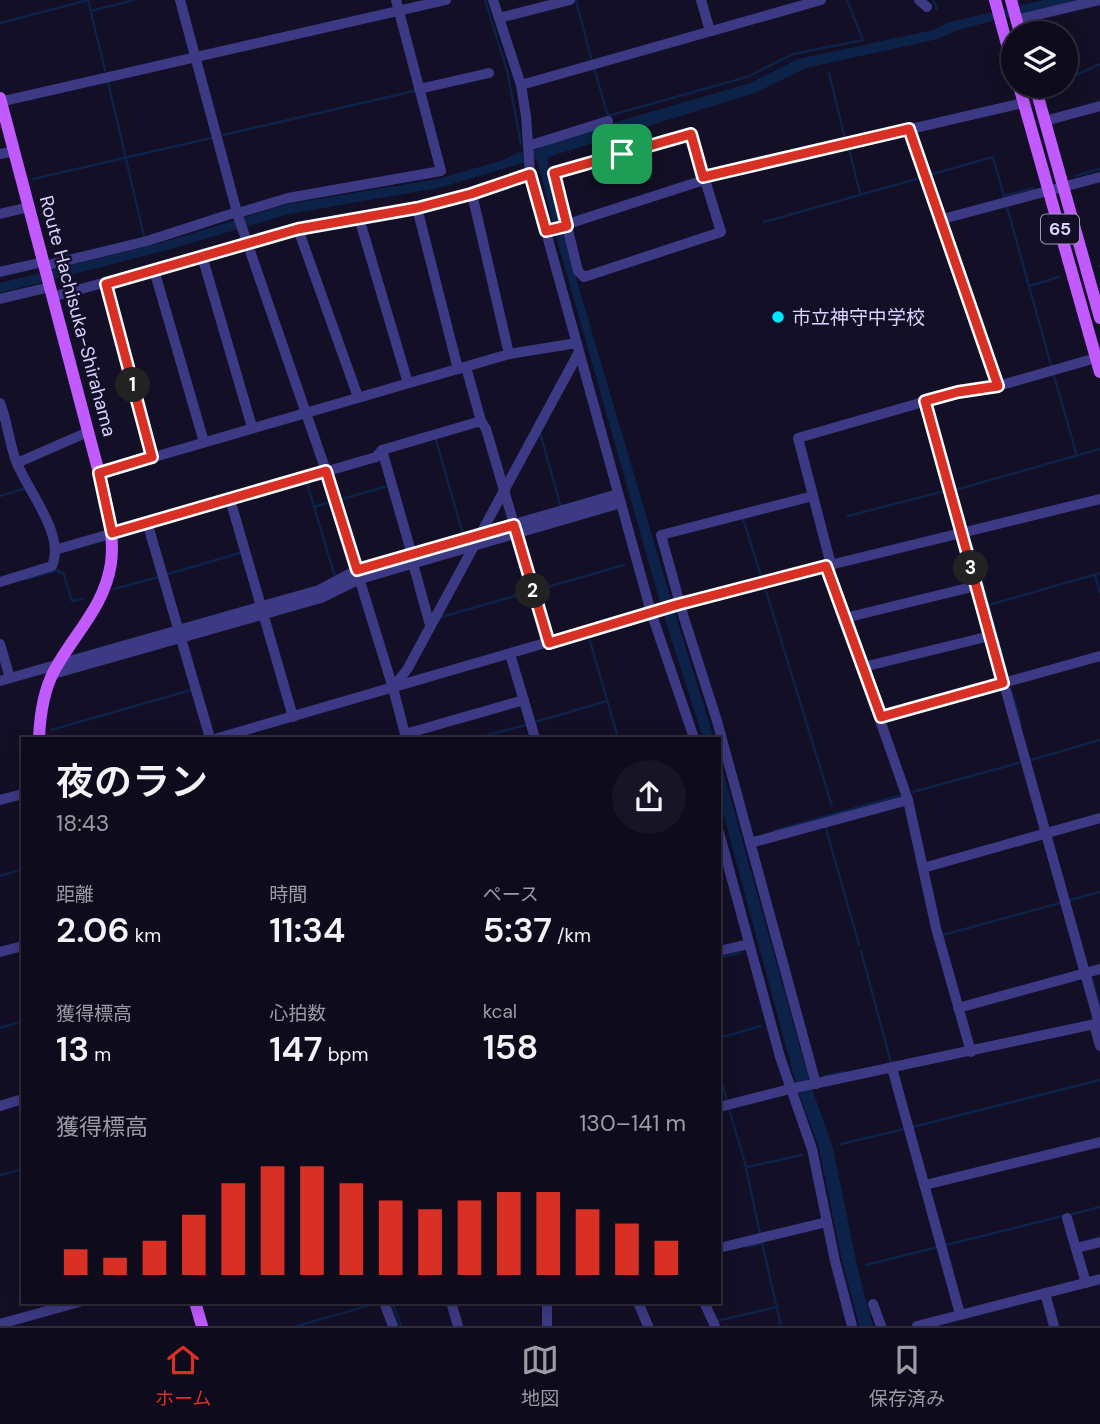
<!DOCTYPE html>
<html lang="ja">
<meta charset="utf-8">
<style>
body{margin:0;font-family:"DM Sans","Noto Sans JP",sans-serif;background:#171425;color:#f1f3f6;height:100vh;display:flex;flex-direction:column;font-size:26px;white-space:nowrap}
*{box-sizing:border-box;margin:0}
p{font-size:23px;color:#9b9ba3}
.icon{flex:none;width:38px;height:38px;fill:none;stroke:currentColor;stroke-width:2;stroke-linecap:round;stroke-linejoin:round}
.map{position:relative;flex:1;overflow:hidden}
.drawer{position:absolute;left:21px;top:737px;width:700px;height:567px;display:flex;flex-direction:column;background:#0e0b1c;border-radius:0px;box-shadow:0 4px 18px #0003,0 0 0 2px #2e2b3b}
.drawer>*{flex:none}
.buttons{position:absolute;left:1001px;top:21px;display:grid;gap:14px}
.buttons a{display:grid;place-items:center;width:77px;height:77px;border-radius:50%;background:#0e0b1c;box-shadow:0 4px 18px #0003,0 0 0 2px #2e2b3b;font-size:35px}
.pin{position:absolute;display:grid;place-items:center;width:60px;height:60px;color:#fff;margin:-30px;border-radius:14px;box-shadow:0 4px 10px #0006}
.km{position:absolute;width:35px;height:35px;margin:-18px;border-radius:50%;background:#222;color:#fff;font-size:19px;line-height:35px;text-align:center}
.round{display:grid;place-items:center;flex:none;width:74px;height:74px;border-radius:37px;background:#171425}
.head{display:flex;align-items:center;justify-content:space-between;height:119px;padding:0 35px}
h1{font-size:38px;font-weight:600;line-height:52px}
.metrics{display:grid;grid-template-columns:repeat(3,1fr);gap:10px;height:119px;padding:7px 35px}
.metrics div{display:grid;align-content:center}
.metrics b{font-size:35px;font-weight:600}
.metrics small{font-size:19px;font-weight:400}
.metrics p{font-size:19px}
.chart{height:196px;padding:14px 35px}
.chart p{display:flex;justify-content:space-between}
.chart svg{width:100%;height:126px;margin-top:7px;stroke:#d93025;stroke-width:6}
.menu{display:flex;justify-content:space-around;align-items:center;height:98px;border-top:2px solid #2e2b3b;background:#0e0b1c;font-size:19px;color:#9b9ba3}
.menu a{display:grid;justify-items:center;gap:4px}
.menu .on{color:#d93025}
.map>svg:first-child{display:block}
</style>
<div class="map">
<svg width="1100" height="1326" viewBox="0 0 1100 1326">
<rect width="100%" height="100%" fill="#130f26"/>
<g fill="#0c2248">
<path d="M1043,0H1079L957,30L938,39L806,68L755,93L548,157V170L574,271L674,610L714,738H703L663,613L556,236L537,159L438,188L289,214L171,249L0,293V283L167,241L288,204L437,179L504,160L519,152L526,153L582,132L750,83L798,59L933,30L950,22Z"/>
<path d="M719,756L809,1080L833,1148L858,1270L873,1326H859L841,1256L819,1148L798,1091L719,798Z"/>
</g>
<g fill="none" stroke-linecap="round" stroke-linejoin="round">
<g stroke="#0c2248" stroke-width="2.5">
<path d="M485,0L507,70L521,144"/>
<path d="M933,0L937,9"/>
<path d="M576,1L592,61"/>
<path d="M91,11L134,0"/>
<path d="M0,23L88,0L105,70"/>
<path d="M594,68L608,116L747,77L793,54L863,40L847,0"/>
<path d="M829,73L845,139"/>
<path d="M1074,76L1100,64"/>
<path d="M108,82L144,236"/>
<path d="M223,135L414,91"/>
<path d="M849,149L860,193"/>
<path d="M929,175L993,157L1004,196L1034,188"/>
<path d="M1075,176L1100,169"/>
<path d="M33,179L211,138"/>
<path d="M1007,207L1051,365"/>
<path d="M764,222L920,178"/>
<path d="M1099,266H1100"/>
<path d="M1029,286L1059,277"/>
<path d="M1054,376L1077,456"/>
<path d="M540,433L561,507"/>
<path d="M436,440L463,535"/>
<path d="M307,483L335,577"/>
<path d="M0,496L23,489"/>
<path d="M342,499L388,486"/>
<path d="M314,507L330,502"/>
<path d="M848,516L945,491"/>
<path d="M743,519L761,576"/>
<path d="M965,524L955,490L1100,449"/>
<path d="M972,544L1007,673"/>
<path d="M168,574L240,553"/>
<path d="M1095,575L1100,593"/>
<path d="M27,579L58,570L59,573L63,572L72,601L82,599"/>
<path d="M765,588L832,806"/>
<path d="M114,589L158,577"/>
<path d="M537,590L624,565"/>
<path d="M989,605L1100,573"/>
<path d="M441,617L529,592"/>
<path d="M590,641L618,738"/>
<path d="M1011,690L1021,724"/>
<path d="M535,722L607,701"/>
<path d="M51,730L191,690"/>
<path d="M477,738L525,725"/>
<path d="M1031,760L1100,740"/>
<path d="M913,792L1019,763"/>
<path d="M825,825L859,945"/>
<path d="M774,831L902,795"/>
<path d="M0,876L23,869"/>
<path d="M1070,900L1100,892"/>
<path d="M943,935L1060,903"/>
<path d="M861,951L891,1063"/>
<path d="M719,958L740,953"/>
<path d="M1092,978L1100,1007"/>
<path d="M0,1028L23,1021"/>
<path d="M719,1038L761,1026"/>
<path d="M719,1074L727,1100"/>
<path d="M824,1076L844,1072"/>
<path d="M729,1109L745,1163L760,1234"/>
<path d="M913,1127L1100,1080"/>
<path d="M841,1144L904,1129"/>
<path d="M747,1167L802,1155"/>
<path d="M0,1175L23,1169"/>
<path d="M1069,1215L1100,1207"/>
<path d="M762,1243L781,1326"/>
<path d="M946,1245L1063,1216"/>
<path d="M746,1247L762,1243"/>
<path d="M866,1265L938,1247"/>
<path d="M392,1302L401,1326"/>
<path d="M716,1321L777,1307"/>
<path d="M297,1326L378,1303"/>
</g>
<g stroke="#3d3a85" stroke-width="10">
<path d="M180,0L238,216L326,471L393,688L406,738"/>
<path d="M493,0L521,85L526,116L530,174L651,612L694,738"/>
<path d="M701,0L710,31"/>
<path d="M919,0L927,7"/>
<path d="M499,18L570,0"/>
<path d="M1016,20L1099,0"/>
<path d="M521,85L821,0"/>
<path d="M419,89L489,73"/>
<path d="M0,102L446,0"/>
<path d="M1045,121L1100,106"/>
<path d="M909,129L998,386"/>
<path d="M691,134L721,232L584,277L578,271L554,173Z"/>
<path d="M528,146L608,121"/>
<path d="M0,154L14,151"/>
<path d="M703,177L1023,103"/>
<path d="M472,194L509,354"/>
<path d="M417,208L458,369"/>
<path d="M238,213L288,198L441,171L396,0"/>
<path d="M0,214L29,207"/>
<path d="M359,218L408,383"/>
<path d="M939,220L1100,177"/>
<path d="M298,229L358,397"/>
<path d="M546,231L704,180"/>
<path d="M202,256L252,427"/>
<path d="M44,266L147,241L237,212"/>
<path d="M154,270L204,442"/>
<path d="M0,272L43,262"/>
<path d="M106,283L152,457"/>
<path d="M52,297L298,229L417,208L472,194L530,174"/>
<path d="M0,299L50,287"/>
<path d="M925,402L1099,1023"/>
<path d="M0,403C7,420 9,442 16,461C27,490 66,535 52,566L0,582"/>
<path d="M481,421L486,429L549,643"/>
<path d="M382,450L412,555"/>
<path d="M17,463L88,432"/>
<path d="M99,473L509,354L577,343"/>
<path d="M813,496L661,535L684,618L717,721L816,1084"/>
<path d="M230,499L293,717"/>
<path d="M147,522L210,738"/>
<path d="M55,550L376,457L382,450L481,421L466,367"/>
<path d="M412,560L430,625"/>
<path d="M831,565L798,438L958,392L998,386L1096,358"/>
<path d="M826,566L908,800L936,928L971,1052"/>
<path d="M845,618L976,586"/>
<path d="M0,644L10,678"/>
<path d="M510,654L535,738"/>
<path d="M863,667L990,636"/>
<path d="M53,674L321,598L360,579L621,503"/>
<path d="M0,681L319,590L357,570L618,494"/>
<path d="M393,688L408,668L579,352"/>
<path d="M881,717L1100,656"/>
<path d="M405,734L524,700"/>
<path d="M218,738L676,605L826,566L1100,499"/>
<path d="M0,800L23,794"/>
<path d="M719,832L780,1057L812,1149L835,1261L852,1326"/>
<path d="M750,843L908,800"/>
<path d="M923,868L1100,818"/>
<path d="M719,951L749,944"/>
<path d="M0,952L23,946"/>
<path d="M958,1008L1100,969"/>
<path d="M1094,1024L1100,1046"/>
<path d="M892,1068L960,1314"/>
<path d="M0,1106L23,1099"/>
<path d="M719,1107L790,1089L1100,1023"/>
<path d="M925,1185L1100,1142"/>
<path d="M1067,1218L1086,1283"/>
<path d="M719,1248L827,1222"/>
<path d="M1076,1248L1100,1242"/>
<path d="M1045,1293L1054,1326"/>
<path d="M384,1302L393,1326"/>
<path d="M451,1302L458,1326"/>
<path d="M547,1302V1326"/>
<path d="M638,1302L648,1326"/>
<path d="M704,1302L715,1326"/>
<path d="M873,1304L881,1326"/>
<path d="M0,1324L79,1302"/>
<path d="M917,1326L1100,1279"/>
</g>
<g stroke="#c25bff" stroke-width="12">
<path d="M995,0L1013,67"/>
<path d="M1011,0L1020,33"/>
<path d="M1019,86L1100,372"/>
<path d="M1035,86L1100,318"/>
<path d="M0,98L99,473C106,502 115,532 111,563C105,606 74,634 54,671C43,692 40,715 39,738"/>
<path d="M195,1302L202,1326"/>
</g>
</g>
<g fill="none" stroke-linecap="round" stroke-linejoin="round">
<defs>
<path id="route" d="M909,129L998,386L958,392L925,401L1003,683L881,717L826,566L676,605L549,643L514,525L357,570L326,471L112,533L99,473L152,457L106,284L298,229L417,208L471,194L530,174L546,231L567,226L554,173L691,134L703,177Z"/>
</defs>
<use href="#route" stroke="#fff" stroke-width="14"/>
<use href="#route" stroke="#d93025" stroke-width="9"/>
</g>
<circle fill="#00e5ff" stroke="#130f26" stroke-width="2.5" cx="778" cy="317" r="7"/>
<g text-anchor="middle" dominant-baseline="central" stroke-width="5" stroke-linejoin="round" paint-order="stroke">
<rect fill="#130f26" stroke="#9e99be" stroke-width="2" x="1041" y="214.5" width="38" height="29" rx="5"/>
<g font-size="18" font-weight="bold" fill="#d9d4ff">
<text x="1060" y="229">65</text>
</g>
<g font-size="19" fill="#d9d4ff" stroke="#130f26">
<text transform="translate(78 316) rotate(75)">Route Hachisuka-Shirahama</text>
</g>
<g font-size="19" fill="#d9d4ff" stroke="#130f26" text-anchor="start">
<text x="792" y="317">市立神守中学校</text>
</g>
</g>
</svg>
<div class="buttons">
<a><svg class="icon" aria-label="layers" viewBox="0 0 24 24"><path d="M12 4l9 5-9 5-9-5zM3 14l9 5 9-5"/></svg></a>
</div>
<div class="pin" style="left:622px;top:154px;background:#1e9e55"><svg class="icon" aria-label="arrive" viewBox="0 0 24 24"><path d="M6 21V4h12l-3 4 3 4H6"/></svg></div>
<b class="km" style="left:133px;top:385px">1</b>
<b class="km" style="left:533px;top:591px">2</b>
<b class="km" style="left:971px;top:568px">3</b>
<section class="drawer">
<div class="head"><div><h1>夜のラン</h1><p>18:43</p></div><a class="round"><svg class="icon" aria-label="share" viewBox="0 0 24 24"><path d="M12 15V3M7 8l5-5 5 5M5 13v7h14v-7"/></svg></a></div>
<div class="metrics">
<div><p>距離</p><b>2.06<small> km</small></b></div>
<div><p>時間</p><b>11:34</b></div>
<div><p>ペース</p><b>5:37<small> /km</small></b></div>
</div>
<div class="metrics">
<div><p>獲得標高</p><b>13<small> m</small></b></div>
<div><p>心拍数</p><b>147<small> bpm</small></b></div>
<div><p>kcal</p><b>158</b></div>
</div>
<div class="chart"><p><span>獲得標高</span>130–141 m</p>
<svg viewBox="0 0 160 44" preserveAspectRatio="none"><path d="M5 44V35M15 44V38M25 44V32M35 44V23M45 44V12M55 44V6M65 44V6M75 44V12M85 44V18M95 44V21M105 44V18M115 44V15M125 44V15M135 44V21M145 44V26M155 44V32"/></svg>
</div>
</section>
</div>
<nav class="menu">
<a class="on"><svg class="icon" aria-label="home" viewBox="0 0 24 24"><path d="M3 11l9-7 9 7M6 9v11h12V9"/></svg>ホーム</a>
<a><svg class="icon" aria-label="map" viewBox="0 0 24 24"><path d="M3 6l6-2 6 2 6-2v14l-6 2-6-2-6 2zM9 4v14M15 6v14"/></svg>地図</a>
<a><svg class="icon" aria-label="saved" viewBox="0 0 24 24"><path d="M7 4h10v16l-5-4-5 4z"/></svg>保存済み</a>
</nav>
